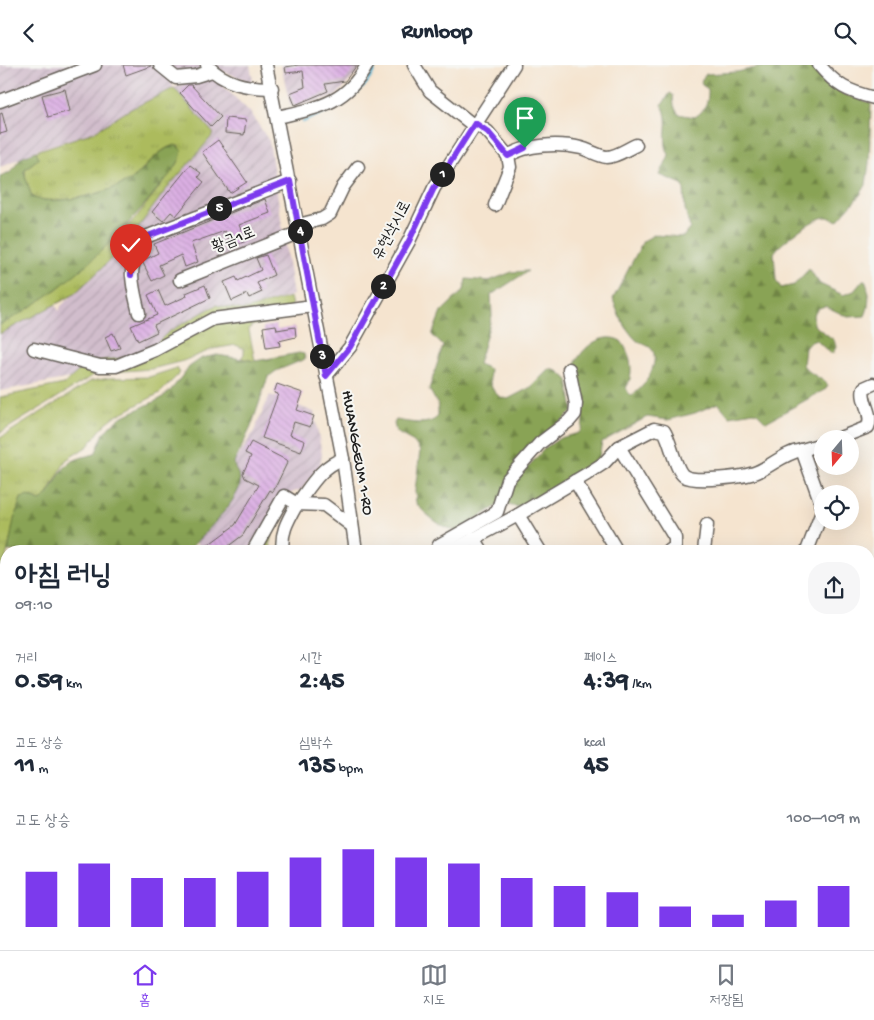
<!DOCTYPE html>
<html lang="ko">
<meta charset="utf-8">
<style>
body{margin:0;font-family:"Gochi Hand","Poor Story",sans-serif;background:#f6f6f7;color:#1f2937;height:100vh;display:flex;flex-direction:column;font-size:19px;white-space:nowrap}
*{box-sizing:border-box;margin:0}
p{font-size:16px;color:#747a83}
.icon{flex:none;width:28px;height:28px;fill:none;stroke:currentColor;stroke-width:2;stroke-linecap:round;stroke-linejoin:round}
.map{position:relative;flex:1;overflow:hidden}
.drawer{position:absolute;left:0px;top:480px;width:875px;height:405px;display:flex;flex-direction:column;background:#fff;border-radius:20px 20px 0 0;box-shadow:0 5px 20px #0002}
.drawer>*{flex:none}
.needle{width:32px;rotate:199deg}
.buttons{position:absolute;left:814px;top:365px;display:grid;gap:10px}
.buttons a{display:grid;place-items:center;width:45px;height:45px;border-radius:50%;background:#fff;box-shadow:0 5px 20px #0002;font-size:25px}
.pin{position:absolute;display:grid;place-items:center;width:42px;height:42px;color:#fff;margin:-51px -21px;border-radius:50% 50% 50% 0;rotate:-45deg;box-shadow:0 0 5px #0007}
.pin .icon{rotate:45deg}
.km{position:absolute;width:25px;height:25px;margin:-12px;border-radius:50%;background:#222;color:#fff;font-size:14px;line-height:25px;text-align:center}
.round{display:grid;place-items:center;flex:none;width:52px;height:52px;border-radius:20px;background:#f6f6f7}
.overview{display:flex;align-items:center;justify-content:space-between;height:85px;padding:0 15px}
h1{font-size:28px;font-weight:700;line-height:38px}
.figures{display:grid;grid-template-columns:repeat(3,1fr);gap:8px;height:85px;padding:5px 15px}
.figures div{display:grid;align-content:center}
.figures b{font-size:25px;font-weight:700}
.figures small{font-size:14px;font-weight:400}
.figures p{font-size:14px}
.chart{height:140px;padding:10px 15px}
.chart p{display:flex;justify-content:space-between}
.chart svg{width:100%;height:90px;margin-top:5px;stroke:#7c3aed;stroke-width:6}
header{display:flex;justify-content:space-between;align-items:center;height:65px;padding:0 15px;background:#fff;font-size:22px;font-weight:700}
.dock{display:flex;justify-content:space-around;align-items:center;height:70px;border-top:1px solid #e0e1e3;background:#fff;font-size:14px;color:#747a83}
.dock a{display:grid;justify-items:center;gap:2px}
.dock .selected{color:#7c3aed}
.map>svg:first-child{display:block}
</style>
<header><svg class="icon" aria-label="back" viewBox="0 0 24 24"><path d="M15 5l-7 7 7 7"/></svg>Runloop<svg class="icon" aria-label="search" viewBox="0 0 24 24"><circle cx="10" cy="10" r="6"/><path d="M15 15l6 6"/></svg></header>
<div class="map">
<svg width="874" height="885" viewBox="0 0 874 885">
<defs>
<pattern id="industrial-furrows" width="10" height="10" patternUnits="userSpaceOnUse" patternTransform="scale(1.25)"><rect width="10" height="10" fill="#d1bdcc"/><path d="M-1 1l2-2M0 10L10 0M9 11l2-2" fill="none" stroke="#b3a2af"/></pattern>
<pattern id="grass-tufts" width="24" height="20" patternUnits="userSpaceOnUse" patternTransform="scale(1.25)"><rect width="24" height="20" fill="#acbb5d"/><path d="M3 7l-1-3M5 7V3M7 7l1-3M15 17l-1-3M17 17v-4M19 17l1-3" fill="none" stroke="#93a050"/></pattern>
<pattern id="forest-firs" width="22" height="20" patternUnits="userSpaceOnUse" patternTransform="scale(1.25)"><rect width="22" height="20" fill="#89a354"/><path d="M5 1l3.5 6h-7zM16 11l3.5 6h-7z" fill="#6f8445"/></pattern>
<pattern id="building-back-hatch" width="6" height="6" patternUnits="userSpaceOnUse" patternTransform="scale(1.25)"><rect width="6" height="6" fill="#dbafe3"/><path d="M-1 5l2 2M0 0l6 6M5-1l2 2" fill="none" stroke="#bb96c2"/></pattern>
</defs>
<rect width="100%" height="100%" fill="#f6f6f2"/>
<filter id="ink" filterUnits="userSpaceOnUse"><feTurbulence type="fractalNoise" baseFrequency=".02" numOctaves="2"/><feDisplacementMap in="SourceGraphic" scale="10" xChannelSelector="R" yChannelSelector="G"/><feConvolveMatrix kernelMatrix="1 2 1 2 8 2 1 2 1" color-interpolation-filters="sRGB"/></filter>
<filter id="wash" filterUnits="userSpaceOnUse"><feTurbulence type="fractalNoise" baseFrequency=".0096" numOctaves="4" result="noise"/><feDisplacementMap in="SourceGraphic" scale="20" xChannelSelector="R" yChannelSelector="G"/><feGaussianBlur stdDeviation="1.12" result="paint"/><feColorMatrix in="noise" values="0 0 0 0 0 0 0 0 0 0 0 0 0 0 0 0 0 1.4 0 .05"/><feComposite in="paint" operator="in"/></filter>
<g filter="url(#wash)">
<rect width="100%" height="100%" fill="#f5e4cf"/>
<g fill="url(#industrial-furrows)">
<path d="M0,0H154L167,11L174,23L194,14L212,11L218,16L250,47L269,76L293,230L244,245L216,240L168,267L153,282L81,311L0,326V263L51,233L59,246L61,241L126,179L165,126L214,69L174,23L129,45L94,67L41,83L0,102Z"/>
<path d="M166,0H200L201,3L199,6L184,11Z"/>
<path d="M214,0H250L253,15L251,17L224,7Z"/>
<path d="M281,0H364L336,31L295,42L290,40Z"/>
<path d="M270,330L314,347L322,389L320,400L302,424L291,428L248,486H202L196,477L223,447L237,407L234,398L254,366Z"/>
<path d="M6,617V663L0,666V620Z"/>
<path d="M239,879H287L281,885H246Z"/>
<path d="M288,879H404L406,882L419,879H476L479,885H287Z"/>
</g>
<g fill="url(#grass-tufts)" stroke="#646c3c">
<path d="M174,23L214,69L165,126L126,179L99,206L73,230L0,269V260L57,224L134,155L178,98L179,81C164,76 142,107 130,115C110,128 54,142 32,132L26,117L25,104L39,93L36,86L94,67L129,45Z"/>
<path d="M290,232L294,250L251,261L249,265L255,296L241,293L244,289V284L236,280L213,284L183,296L151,304L97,308L0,368V332L64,319L84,301L96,296L130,292L153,282L168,267L216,240L244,245Z"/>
<path d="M177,303L180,308L160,328L114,352L105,359L88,381L66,395L46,433L40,436L29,431L11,471L6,493L0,504V373L91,316L110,313L149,312Z"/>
<path d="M273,460L270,478L272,486H257Z"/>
<path d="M6,671V731L0,726V675Z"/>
</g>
<g fill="url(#forest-firs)" stroke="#526038">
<path d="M770,0H809L843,29L871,38L869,98L866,120L860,130L837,156C834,154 829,152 826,152C814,152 779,179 774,188L776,215L781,223L794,220L809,204L820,219L843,230L854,226L863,215H865C870,226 870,240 865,251L848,252L825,241L819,243L813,250L814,260L834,275L836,282L833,288H830L816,275L809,278L805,283L803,300C810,310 821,312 828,320L826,324L766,357L757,348L753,347L729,351L718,338L695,348L668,355L647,352L602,377L599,392L594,398L524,440L516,442L508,440L506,436L509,423L545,383L560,373L579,368L582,363L583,354L573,304C579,285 601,265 621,276C631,289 635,309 626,323L629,329L632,330C644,324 659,299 653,286C650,280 641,279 636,275C626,265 617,248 613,234L643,176L654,170L683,172L690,163L685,144L684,123L682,119L660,110L669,90C660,73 672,58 662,40L670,28L673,30L674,41L678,49L695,52C705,46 709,35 708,24L702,20L701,16L706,9L737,7Z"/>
<path d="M175,80L182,85C181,99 167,113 158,123C114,179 63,226 0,260V111L10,107L21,92L36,86L39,93L25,104L24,107L32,132C54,142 110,128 130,115C146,105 156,85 175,80Z"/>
<path d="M528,206L491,230L492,251L478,299L490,304C488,317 492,332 508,334L531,322L549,304L558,306L568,315L573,346L535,380L497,441L457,466C441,463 426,450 416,438L415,426L420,386L414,377L396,367L394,358L396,355C409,357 430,362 438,351V340L429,324L443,281L432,270L441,247L464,225L466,214L489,216L512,207Z"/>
<path d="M299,288L304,289L305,294L276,306L268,312L251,362L234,398C234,406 242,410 240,419C238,437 200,472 188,486H8L14,454L21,433L29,431L40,436C53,430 56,411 66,401C72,394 86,391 95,389L104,368L111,360L121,352L160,334L171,325L189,302L202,293L217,290L255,296Z"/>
<path d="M6,493V617L0,620V504Z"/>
<path d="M869,625C874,657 874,707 869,741Z"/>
<path d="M0,726L6,731V794L0,792Z"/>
<path d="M11,879H215L220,885H9Z"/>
<path d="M640,879H864V885H638Z"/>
</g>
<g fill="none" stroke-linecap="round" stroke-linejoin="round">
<path stroke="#54b2d2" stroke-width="2.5" d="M303,57C331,44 366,33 376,0"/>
</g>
<g id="blocks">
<g fill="url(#building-back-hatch)">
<path d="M123,0H151V1L126,10Z"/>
<path d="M299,0H357L345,16L325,19L328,26L295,40L290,28L305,22L303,6L286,8L285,2Z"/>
<path d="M188,20H191L221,52L211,62L180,28Z"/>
<path d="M65,24L70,46L48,52L42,30Z"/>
<path d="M2,48L7,67L0,69V49Z"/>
<path d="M226,53L246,55L244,70L225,68Z"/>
<path d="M218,75L247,117L230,128L202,87Z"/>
<path d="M190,100L201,108L198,112L204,117L176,151L171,147L163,156L152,147Z"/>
<path d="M265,134L270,148L239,160L246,176L232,182L225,166L191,178L198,197L185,202L181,190L159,200L164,210L152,216L142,196L158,188L154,179Z"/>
<path d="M266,190L274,210L257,218L262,227L249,233L247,229L232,236L224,217L236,212L238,216L261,205L256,193Z"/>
<path d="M205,220L210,233L154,260L157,267L138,276L131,261L157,250L148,230L158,225L165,241L187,231L186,228Z"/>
<path d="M276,260L277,265L295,262L296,272L279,276L280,281L266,283L263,262Z"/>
<path d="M113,268L120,283L111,286L105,272Z"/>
<path d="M277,319L303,328L297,345L314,351L310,362L294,357L290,370L305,376L301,387L262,373L278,329L274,328Z"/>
<path d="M251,377L288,396L273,427L270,425L243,470L222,486H200L235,460L259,420L245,413L243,408L251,391L245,388Z"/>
</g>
</g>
</g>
<g filter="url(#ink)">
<use href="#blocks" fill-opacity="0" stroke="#68625b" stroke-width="1"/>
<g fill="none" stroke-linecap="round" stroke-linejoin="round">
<defs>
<g id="minor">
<path d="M160,0L176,13L196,11L212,6"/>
<path d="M207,0C224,19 248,23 272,23"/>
<path d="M266,0L343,394L356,486"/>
<path d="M414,0L430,26L473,60"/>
<path d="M819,0C837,21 847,26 874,33"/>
<path d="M0,36L95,0"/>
<path d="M278,52C317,43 346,39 367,0"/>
<path d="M475,58L488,67L508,91C526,79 560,78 581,83C589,85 598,91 607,92C616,92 627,84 636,80"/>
<path d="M495,140L510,102L508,91"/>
<path d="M298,160L322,154L330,149L343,122L358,102"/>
<path d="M180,215L300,167"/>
<path d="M139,248C131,214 127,206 143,173L290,116"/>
<path d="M34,284L100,301H116L155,285L213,254L313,241"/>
<path d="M326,311L350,282L409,176L434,123L514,0"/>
<path d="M837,374L868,362C874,349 860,336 864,323L873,319"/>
<path d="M822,379L802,385L822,441"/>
<path d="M619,382L675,473V482L669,486"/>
<path d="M575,416L617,486"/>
<path d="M518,450L587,409L604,398L619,382L654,364L664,366C671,376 675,405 684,411C695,418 745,412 757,407C773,400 784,388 802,385"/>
<path d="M474,473L482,486"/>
<path d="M253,486L284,431L297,439C310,422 321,401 343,394"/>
<path d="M283,486C280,468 288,455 297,439L324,440L352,461"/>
<path d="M436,486L439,480L497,447L507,415L540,378L569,356L575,349L576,339L569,304"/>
<path d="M451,486L518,450L540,486"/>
<path d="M704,486L707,460"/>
<path d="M807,486L822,447"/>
<path d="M0,670L6,667"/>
<path d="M495,879L499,885"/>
<path d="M872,885L871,798L874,774"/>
</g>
</defs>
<use href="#minor" stroke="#68625b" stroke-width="15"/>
<use href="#minor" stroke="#fff" stroke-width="12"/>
</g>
</g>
<g fill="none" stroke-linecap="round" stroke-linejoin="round" filter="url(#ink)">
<defs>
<path id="route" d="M131,210L132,195L143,173L290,116L326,311L350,282L409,176L434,123L475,58L488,67L508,91L525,83"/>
</defs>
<use href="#route" stroke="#fff" stroke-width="10"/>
<use href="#route" stroke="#7c3aed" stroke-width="6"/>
</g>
<g text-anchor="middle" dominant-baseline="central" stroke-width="4" stroke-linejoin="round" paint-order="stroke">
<g font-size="16" fill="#1c1c1c" stroke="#f6f6f2">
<text transform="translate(393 166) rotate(-62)">유현삭시로</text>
<text transform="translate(234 176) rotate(-22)">황금1로</text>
<text transform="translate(356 388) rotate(80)">HWANGGEUM 1-RO</text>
</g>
</g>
</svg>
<div class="buttons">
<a><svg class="needle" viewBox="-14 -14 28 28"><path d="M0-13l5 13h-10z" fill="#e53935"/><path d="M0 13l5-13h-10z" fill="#747a83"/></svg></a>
<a><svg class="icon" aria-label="locate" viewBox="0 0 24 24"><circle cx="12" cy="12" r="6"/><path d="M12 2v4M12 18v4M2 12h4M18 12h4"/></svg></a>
</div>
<div class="pin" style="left:525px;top:83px;background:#1e9e55"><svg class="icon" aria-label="arrive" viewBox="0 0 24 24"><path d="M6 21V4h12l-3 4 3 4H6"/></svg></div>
<div class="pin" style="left:131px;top:210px;background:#d93025"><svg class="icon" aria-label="check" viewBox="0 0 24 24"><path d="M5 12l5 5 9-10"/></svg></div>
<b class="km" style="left:442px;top:109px">1</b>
<b class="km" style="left:383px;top:221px">2</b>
<b class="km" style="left:322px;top:291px">3</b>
<b class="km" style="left:300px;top:166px">4</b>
<b class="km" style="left:219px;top:143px">5</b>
<section class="drawer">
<div class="overview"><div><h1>아침 러닝</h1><p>09:10</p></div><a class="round"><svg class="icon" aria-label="share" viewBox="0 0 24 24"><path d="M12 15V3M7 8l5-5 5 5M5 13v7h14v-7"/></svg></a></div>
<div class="figures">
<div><p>거리</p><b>0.59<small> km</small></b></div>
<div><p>시간</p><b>2:45</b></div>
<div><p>페이스</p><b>4:39<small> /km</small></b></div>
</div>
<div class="figures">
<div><p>고도 상승</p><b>11<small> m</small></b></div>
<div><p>심박수</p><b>135<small> bpm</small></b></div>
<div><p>kcal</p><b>45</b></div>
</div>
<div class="chart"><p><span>고도 상승</span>100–109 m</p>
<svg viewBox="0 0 160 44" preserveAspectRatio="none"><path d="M5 44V17M15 44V13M25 44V20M35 44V20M45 44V17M55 44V10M65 44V6M75 44V10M85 44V13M95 44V20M105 44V24M115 44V27M125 44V34M135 44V38M145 44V31M155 44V24"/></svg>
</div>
</section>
</div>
<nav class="dock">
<a class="selected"><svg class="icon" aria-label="home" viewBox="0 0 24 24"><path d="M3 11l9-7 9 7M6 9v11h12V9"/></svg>홈</a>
<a><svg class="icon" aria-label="map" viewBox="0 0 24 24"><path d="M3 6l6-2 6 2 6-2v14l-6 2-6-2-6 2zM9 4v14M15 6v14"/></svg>지도</a>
<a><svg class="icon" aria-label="saved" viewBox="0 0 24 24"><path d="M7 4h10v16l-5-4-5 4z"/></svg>저장됨</a>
</nav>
